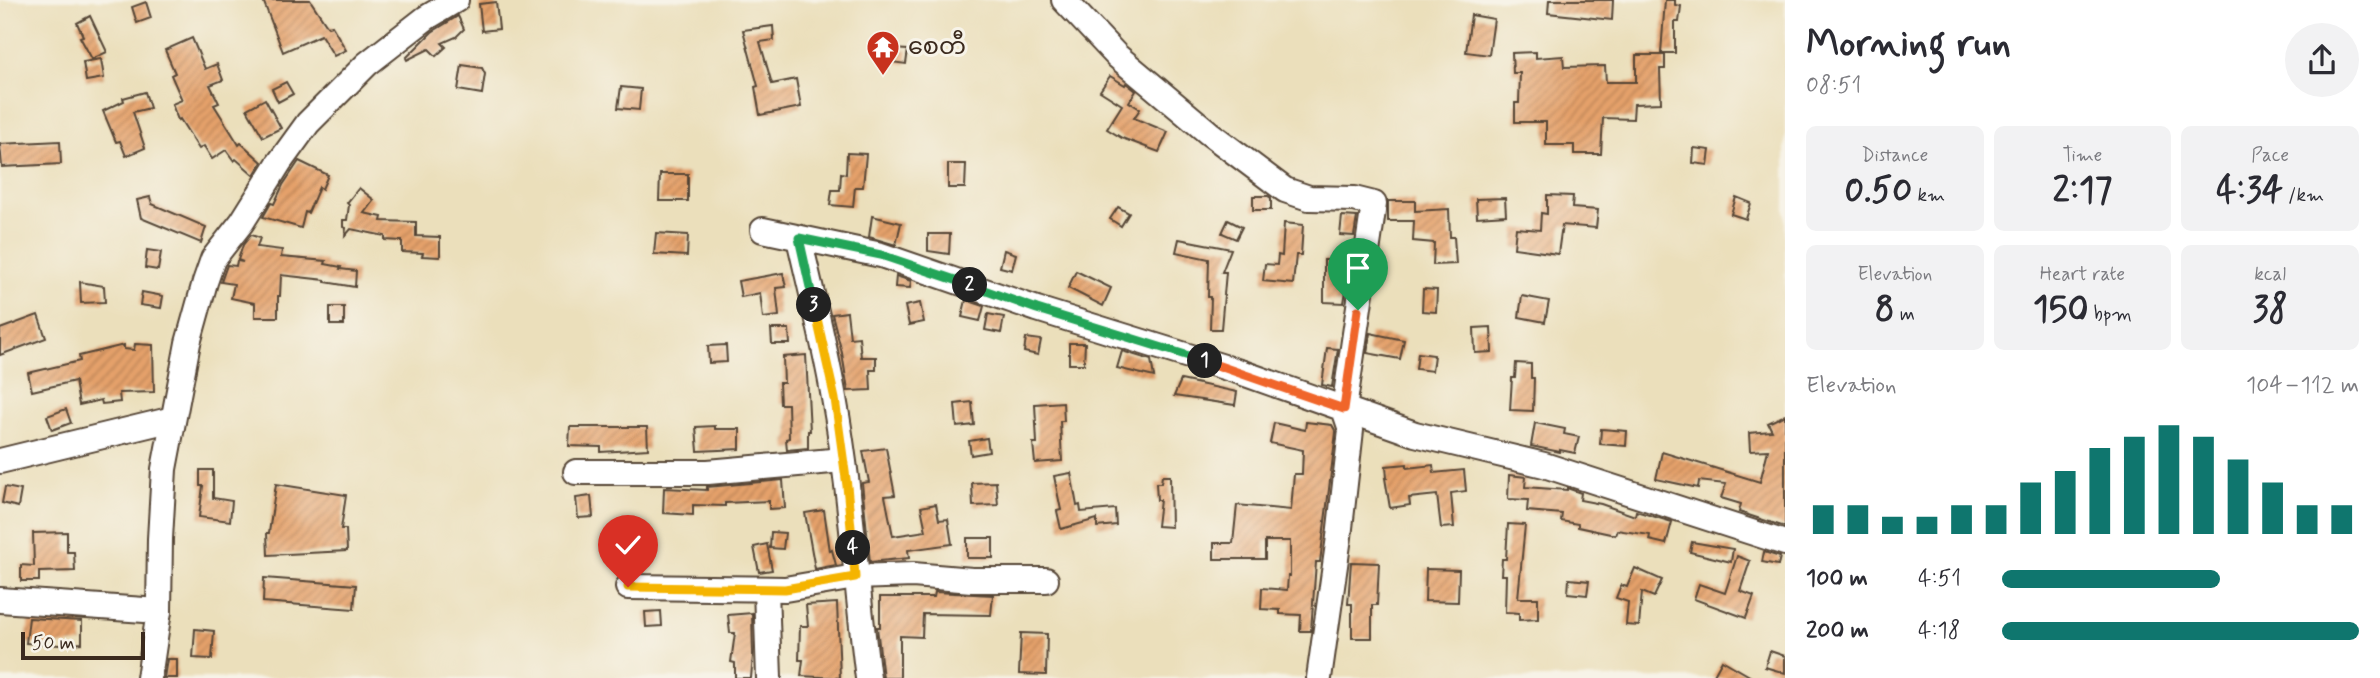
<!DOCTYPE html>
<meta charset="utf-8">
<style>
body{margin:0;font-family:Mynerve,"Noto Sans Myanmar",sans-serif;background:#f2f2f3;color:#2b2b33;height:100vh;display:flex;flex-direction:column;font-size:26px;white-space:nowrap}
*{box-sizing:border-box;margin:0}
p{font-size:23px;color:#7c7c81}
.icon{flex:none;width:38px;height:38px;fill:none;stroke:currentColor;stroke-width:2;stroke-linecap:round;stroke-linejoin:round}
.map{position:relative;flex:1;overflow:hidden}
.panel{display:flex;flex-direction:column;background:#fff;width:595px}
.panel>*{flex:none}
.scale{position:absolute;left:21px;bottom:18px;width:124px;box-sizing:border-box;padding-left:7px;border:4px solid #3b2a1e;border-top:0;font-size:19px;line-height:24px;white-space:nowrap;color:#3b2a1e;-webkit-text-stroke:5px #f7f3e8;paint-order:stroke}
.pin{position:absolute;display:grid;place-items:center;width:60px;height:60px;color:#fff;margin:-72px -30px;border-radius:50% 50% 50% 0;rotate:-45deg;box-shadow:0 0 7px #0007}
.pin .icon{rotate:45deg}
.km{position:absolute;width:35px;height:35px;margin:-18px;border-radius:50%;background:#222;color:#fff;font-size:19px;line-height:35px;text-align:center}
.round{display:grid;place-items:center;flex:none;width:74px;height:74px;border-radius:37px;background:#f2f2f3}
.headline{display:flex;align-items:center;justify-content:space-between;height:119px;padding:0 21px}
h1{font-size:38px;font-weight:700;line-height:52px}
.metrics{display:grid;grid-template-columns:repeat(3,1fr);gap:10px;height:119px;padding:7px 21px}
.metrics div{display:grid;align-content:center;border-radius:10px;background:#f2f2f3;text-align:center}
.metrics b{font-size:35px;font-weight:700}
.metrics small{font-size:19px;font-weight:400}
.metrics p{font-size:19px}
.chart{height:196px;padding:14px 21px}
.chart p{display:flex;justify-content:space-between}
.chart svg{width:100%;height:126px;margin-top:7px;stroke:#0f766e;stroke-width:6}
ul{padding:0 21px;list-style:none;font-size:23px}
li{display:grid;grid-template-columns:112px 84px 1fr;align-items:center;height:52px}
li i{height:18px;border-radius:9px;background:#0f766e}
main{display:flex;flex:1;min-height:0}
.map>svg:first-child{display:block}
</style>
<main>
<div class="map">
<svg width="1785" height="678" viewBox="0 0 1785 678">
<defs>
<pattern id="building-hatch" width="6" height="6" patternUnits="userSpaceOnUse" patternTransform="scale(1.75)"><rect width="6" height="6" fill="#e5a16a"/><path d="M-1 1l2-2M0 6l6-6M5 7l2-2" fill="none" stroke="#bb8357"/></pattern>
</defs>
<rect width="100%" height="100%" fill="#f7f3e8"/>
<filter id="ink" filterUnits="userSpaceOnUse"><feTurbulence type="fractalNoise" baseFrequency=".0143" numOctaves="2"/><feDisplacementMap in="SourceGraphic" scale="14" xChannelSelector="R" yChannelSelector="G"/><feConvolveMatrix kernelMatrix="1 2 1 2 8 2 1 2 1" color-interpolation-filters="sRGB"/></filter>
<filter id="wash" filterUnits="userSpaceOnUse"><feTurbulence type="fractalNoise" baseFrequency=".00686" numOctaves="4" result="noise"/><feDisplacementMap in="SourceGraphic" scale="28" xChannelSelector="R" yChannelSelector="G"/><feGaussianBlur stdDeviation="1.57" result="paint"/><feColorMatrix in="noise" values="0 0 0 0 0 0 0 0 0 0 0 0 0 0 0 0 0 1.4 0 .05"/><feComposite in="paint" operator="in"/></filter>
<g filter="url(#wash)">
<rect width="100%" height="100%" fill="#ebdfbb"/>
<g id="blocks">
<g fill="url(#building-hatch)">
<path d="M263,0H310L328,27L332,26L346,50L334,56L321,35L283,52Z"/>
<path d="M1549,0H1613L1612,20L1548,13Z"/>
<path d="M1665,0H1675V5L1681,6L1679,22H1675V53H1661Z"/>
<path d="M146,2L151,18L137,23L132,7Z"/>
<path d="M496,2L499,29L482,31L479,4Z"/>
<path d="M1471,15L1494,19L1489,55L1466,52Z"/>
<path d="M90,16L107,52L92,59L80,37L83,36L77,23Z"/>
<path d="M458,16L464,29L456,37L442,43L446,47L436,56L429,49L407,60L406,58L432,32Z"/>
<path d="M773,26L774,40L760,42L772,84L796,79L801,107L760,115L755,87L758,86L743,30Z"/>
<path d="M192,38L205,69L217,64L223,80L210,85L219,103L214,105L239,145L241,143L262,162L254,175L236,159L234,161L226,150L212,159L204,146L199,149L180,119L178,120L172,104L182,100L171,75L175,73L165,50Z"/>
<path d="M892,49L908,50L906,64L891,62Z"/>
<path d="M1536,52V58L1563,56L1564,67L1605,66L1606,82H1636V55H1665V69H1660L1661,103L1634,104L1633,119L1603,118L1601,154H1574V145H1546V122H1515V103H1519L1520,73H1513L1512,53Z"/>
<path d="M101,59L104,78L86,81L83,62Z"/>
<path d="M462,65L482,68L485,74L482,94L458,90Z"/>
<path d="M1110,76L1125,85L1126,83L1136,91L1129,102L1140,109L1134,118L1168,132L1159,152L1122,138L1107,129L1122,105L1100,91Z"/>
<path d="M286,82L293,94L278,102L272,89Z"/>
<path d="M621,87L641,89L639,110L618,108Z"/>
<path d="M145,92L150,108L133,112L145,148L126,156L120,141L116,142L103,111L124,101L123,98Z"/>
<path d="M265,99L281,128L263,137L247,109Z"/>
<path d="M60,141L61,164L2,167L0,144Z"/>
<path d="M1694,148L1710,150L1708,165L1693,163Z"/>
<path d="M847,153L866,154L863,187H855L853,207L830,205L832,190H840L841,173L846,174Z"/>
<path d="M299,161L328,175L322,189L319,187L308,213L305,212L301,228L263,217L271,203L274,204L283,185Z"/>
<path d="M948,164H966L965,188H948Z"/>
<path d="M660,174H688V201H659Z"/>
<path d="M359,188L374,200L364,213L382,217L381,221L416,222V236L440,237V257L422,256L423,253L402,252V241L385,240V236L351,229L345,236L346,228L343,227V220H347L349,205L347,203Z"/>
<path d="M1547,195L1573,196L1572,208L1598,210L1596,228L1562,225L1558,254L1514,248L1516,228L1540,230L1541,213L1547,214Z"/>
<path d="M1253,196H1268L1271,198V210H1253Z"/>
<path d="M150,197L152,204L206,227L201,243L141,218L137,200Z"/>
<path d="M1736,197L1751,203L1746,219L1731,214Z"/>
<path d="M1505,198L1506,215L1477,217L1476,199Z"/>
<path d="M1388,201H1415V211L1449,209L1450,237H1454L1456,264L1433,265L1434,243L1413,241L1414,221H1388Z"/>
<path d="M1118,207L1129,213L1121,226L1110,219Z"/>
<path d="M872,216L901,223L896,245L869,237Z"/>
<path d="M1342,216L1357,217L1354,236L1340,235Z"/>
<path d="M1228,220L1242,227L1236,239L1222,233Z"/>
<path d="M1284,223L1303,225L1301,255H1296L1293,284L1263,281L1265,264L1277,265L1278,255L1282,256Z"/>
<path d="M656,233L688,235L687,256L654,254Z"/>
<path d="M928,234H950L949,254L928,251Z"/>
<path d="M251,235L260,238L257,247L282,250L281,257L326,261L325,264L341,267L340,269L356,271L355,287L325,282V280L281,275L280,296H278V317H255V303L231,298L234,284L221,282L227,265L236,266L237,261L243,262L238,260L243,245Z"/>
<path d="M1179,239L1231,249L1222,272H1226L1221,329H1210L1211,298L1210,300V297H1208L1209,259L1176,252Z"/>
<path d="M147,250L161,252L158,270L145,268Z"/>
<path d="M1004,250L1016,254L1012,270L1000,267Z"/>
<path d="M1324,260H1351L1344,303L1324,302Z"/>
<path d="M1076,271L1111,288L1103,306L1068,288Z"/>
<path d="M783,273L786,287L776,288L779,316L763,318L760,293L741,297L738,281Z"/>
<path d="M896,276L911,281L910,288L895,287Z"/>
<path d="M80,282L104,286L105,302L81,303Z"/>
<path d="M1423,289L1437,290L1436,312L1422,311Z"/>
<path d="M142,292L163,296L161,308L140,305Z"/>
<path d="M1522,296L1549,301L1545,322L1519,317Z"/>
<path d="M966,300L984,306L980,321L962,317Z"/>
<path d="M920,303L924,322L909,325L905,306Z"/>
<rect x="330" y="307" width="14" height="18"/>
<path d="M847,312L850,338L859,337L861,357H876V370H870L871,390L848,391L842,353L832,314Z"/>
<path d="M988,314L1004,317L1001,333L985,330Z"/>
<path d="M38,315L46,338L0,355V329Z"/>
<path d="M1491,327L1492,352L1475,353L1474,328Z"/>
<path d="M771,329H789L790,344H772Z"/>
<path d="M1370,333L1404,340L1400,359L1367,353Z"/>
<path d="M1026,338L1041,340L1038,355L1024,352Z"/>
<path d="M1069,343H1085L1084,364H1069Z"/>
<path d="M135,344L153,345L154,392L119,393L120,402L102,404L101,400L79,405L75,381L32,391L28,373L80,361L79,356L124,345V349L134,350Z"/>
<path d="M726,345L727,362L709,363L708,346Z"/>
<path d="M1327,348L1338,349L1332,387L1322,385Z"/>
<path d="M1122,351L1151,360L1154,377L1117,368Z"/>
<path d="M1418,353L1434,355L1432,371L1416,369Z"/>
<path d="M806,355L810,431H808V448L787,450L786,439L789,438L788,404H780L779,383H784L783,357Z"/>
<path d="M1516,363L1531,364V378H1534L1533,411L1510,410L1512,378H1515Z"/>
<path d="M1181,380L1237,392L1235,405L1174,396Z"/>
<path d="M972,402L974,425L957,427L955,404Z"/>
<path d="M1063,402L1064,421H1060L1062,461L1035,463L1033,443H1037L1035,404Z"/>
<path d="M66,409L71,423L52,430L47,416Z"/>
<path d="M1785,415V527L1739,512L1741,504L1721,498L1726,484L1699,481L1698,488L1656,479L1662,452L1760,482L1768,450L1750,451L1749,433L1772,431L1768,423Z"/>
<path d="M1306,422L1332,425L1336,432L1320,562H1316L1311,631H1300L1301,615L1280,614V610L1261,609L1262,588L1287,590L1288,576H1290V541H1265V559H1214V543H1233L1237,505L1291,510L1294,474H1302L1303,450L1270,443L1274,423L1305,430Z"/>
<path d="M1535,423L1565,429L1564,434L1579,437L1575,453L1560,450V452L1531,446Z"/>
<path d="M715,426V429H740V449L698,451L696,427Z"/>
<path d="M570,427H647L648,449L601,452V447L569,446Z"/>
<path d="M1601,429L1627,431L1626,446L1600,444Z"/>
<path d="M987,438L989,452L971,455L969,441Z"/>
<path d="M886,448L895,495L885,496L893,536L926,531L921,507L936,504L939,520L948,519L952,544L908,550L909,558L870,562L862,483L869,482L863,451Z"/>
<path d="M1407,464V468L1433,465L1434,473L1464,470L1466,491L1451,493L1454,527L1441,528L1437,495L1409,498L1410,505L1390,508L1385,478H1387L1386,466Z"/>
<path d="M200,470H213V498L232,501L230,521L199,517L203,486H200Z"/>
<path d="M1071,473L1077,506L1080,505L1081,512L1115,509L1116,525L1097,527V519L1061,529L1057,511L1061,510L1054,476Z"/>
<path d="M1509,475L1526,477L1525,487L1567,490V488L1581,493L1580,500L1601,504L1635,516L1636,511L1672,522L1666,544L1649,540L1650,535L1617,530L1615,535L1578,527V524L1561,521L1562,514L1527,511L1528,500L1508,499Z"/>
<path d="M1162,476H1170L1171,527L1157,526L1160,500H1157L1156,483H1161Z"/>
<path d="M783,480L785,508L769,509V501L725,503V506L693,505V515L663,513L664,488L707,490V487Z"/>
<path d="M996,482L998,505L973,506L972,483Z"/>
<path d="M276,484L346,495L341,529H346L347,551L268,555L267,533H269Z"/>
<path d="M5,487L21,490L18,507L2,503Z"/>
<path d="M591,496L593,517L578,518L576,498Z"/>
<path d="M824,510L830,551L832,550L836,565L815,569L805,513Z"/>
<path d="M1508,524L1525,525L1518,598H1538V619L1519,620V613L1505,612L1506,575H1501L1502,559H1506Z"/>
<path d="M67,532V552H74L75,571L39,572V581H21V565L34,566L33,533Z"/>
<path d="M771,532L785,533L783,549L770,548Z"/>
<rect x="967" y="538" width="26" height="20"/>
<path d="M1692,542L1733,549L1731,562L1690,552Z"/>
<path d="M767,544L772,570L759,572L754,547Z"/>
<path d="M1764,552L1780,557L1778,565L1762,562Z"/>
<path d="M1737,556L1750,561L1740,591L1754,596L1746,618L1694,599L1699,584L1725,593Z"/>
<path d="M1351,562L1379,563L1377,605H1372V638H1352V604H1348Z"/>
<path d="M1635,568L1662,580L1654,597L1642,592L1639,626L1626,625L1628,602L1616,598L1621,585L1627,587Z"/>
<path d="M1426,569L1459,570L1458,602L1425,601Z"/>
<path d="M264,578L356,585L354,609L263,602Z"/>
<path d="M1569,579L1589,581L1587,595L1568,593Z"/>
<path d="M935,592L993,595L991,615L923,614L922,637L900,636V678H883L877,627H880V597H934Z"/>
<path d="M837,603L840,678L801,676L803,660H799L800,626H808L806,605Z"/>
<path d="M661,611L662,626L646,627L645,612Z"/>
<path d="M752,613L753,655L751,678H735V663L731,662L735,633H730L728,615Z"/>
<path d="M29,618L82,621V643L60,645L26,643Z"/>
<path d="M195,629L214,631L212,659L193,658Z"/>
<path d="M1021,633L1047,634L1046,675L1019,674Z"/>
<path d="M1770,651L1785,656V673L1765,667Z"/>
<path d="M167,659H177V678H164Z"/>
<path d="M1722,660L1753,678H1712Z"/>
</g>
</g>
</g>
<g filter="url(#ink)">
<use href="#blocks" fill-opacity="0" stroke="#554536" stroke-width="2"/>
<g fill="none" stroke-linecap="round" stroke-linejoin="round">
<defs>
<g id="minor">
<path d="M1064,0L1117,56L1209,133L1285,190L1309,198L1354,199L1374,204L1344,409L1351,430L1339,537L1319,678"/>
<path d="M763,230L881,255L1037,309L1240,372L1415,434L1544,465L1785,543"/>
<path d="M799,238C811,291 825,345 834,398C851,491 856,585 868,678"/>
<path d="M0,461L173,419"/>
<path d="M576,472H708L843,460"/>
<path d="M628,587L785,589L855,577L913,575L972,580H1046"/>
<path d="M766,589L769,678"/>
<path d="M0,600L159,611"/>
<path d="M149,678L159,611L160,539L164,469L188,343L205,282L213,259L242,222L279,163L308,123L367,64L426,18L456,0"/>
</g>
</defs>
<use href="#minor" stroke="#554536" stroke-width="28"/>
<use href="#minor" stroke="#fff" stroke-width="24"/>
</g>
</g>
<g fill="none" stroke-linecap="round" stroke-linejoin="round" filter="url(#ink)">
<defs>
<path id="split-1" d="M1205,361L1344,409L1358,310"/>
<path id="split-2" d="M970,285L1037,309L1205,361"/>
<path id="split-3" d="M814,305L799,238L881,255L970,285"/>
<path id="split-4" d="M814,305L835,399L847,486L853,548"/>
<path id="split-5" d="M628,587L785,589L855,577L853,548"/>
</defs>
<use href="#split-1" stroke="#fff" stroke-width="14"/>
<use href="#split-2" stroke="#fff" stroke-width="14"/>
<use href="#split-3" stroke="#fff" stroke-width="14"/>
<use href="#split-4" stroke="#fff" stroke-width="14"/>
<use href="#split-5" stroke="#fff" stroke-width="14"/>
<use href="#split-1" stroke="#f0652b" stroke-width="9"/>
<use href="#split-2" stroke="#22a559" stroke-width="9"/>
<use href="#split-3" stroke="#22a559" stroke-width="9"/>
<use href="#split-4" stroke="#f5b400" stroke-width="9"/>
<use href="#split-5" stroke="#f5b400" stroke-width="9"/>
</g>
<defs>
<symbol id="temple-pin" viewBox="-11 -11 22 30"><path d="M0 17L-7.5 6A9.5 9.5 0 1 1 7.5 6Z" fill="#c8321e" stroke="#f7f3e8"/><path d="M0-6L5-2H3V0L6.5 2.5H4V6H1.5V3h-3V6H-4V2.5H-6.5L-3 0V-2H-5Z" fill="#fff"/></symbol>
</defs>
<g fill-rule="evenodd">
<use href="#temple-pin" x="864" y="28" width="38" height="52"/>
</g>
<g text-anchor="middle" dominant-baseline="central" stroke-width="6" stroke-linejoin="round" paint-order="stroke">
<g font-size="24" fill="#3b2a1e" stroke="#f7f3e8" text-anchor="start">
<text x="908" y="47">စေတီ</text>
</g>
</g>
</svg>
<div class="scale">50 m</div>
<div class="pin" style="left:1358px;top:310px;background:#1e9e55"><svg class="icon" aria-label="arrive" viewBox="0 0 24 24"><path d="M6 21V4h12l-3 4 3 4H6"/></svg></div>
<div class="pin" style="left:628px;top:587px;background:#d93025"><svg class="icon" aria-label="check" viewBox="0 0 24 24"><path d="M5 12l5 5 9-10"/></svg></div>
<b class="km" style="left:1205px;top:361px">1</b>
<b class="km" style="left:970px;top:285px">2</b>
<b class="km" style="left:814px;top:305px">3</b>
<b class="km" style="left:853px;top:548px">4</b>
</div>
<section class="panel">
<div class="headline"><div><h1>Morning run</h1><p>08:51</p></div><a class="round"><svg class="icon" aria-label="share" viewBox="0 0 24 24"><path d="M12 15V3M7 8l5-5 5 5M5 13v7h14v-7"/></svg></a></div>
<div class="metrics">
<div><p>Distance</p><b>0.50<small> km</small></b></div>
<div><p>Time</p><b>2:17</b></div>
<div><p>Pace</p><b>4:34<small> /km</small></b></div>
</div>
<div class="metrics">
<div><p>Elevation</p><b>8<small> m</small></b></div>
<div><p>Heart rate</p><b>150<small> bpm</small></b></div>
<div><p>kcal</p><b>38</b></div>
</div>
<div class="chart"><p><span>Elevation</span>104–112 m</p>
<svg viewBox="0 0 160 44" preserveAspectRatio="none"><path d="M5 44V34M15 44V34M25 44V38M35 44V38M45 44V34M55 44V34M65 44V26M75 44V22M85 44V14M95 44V10M105 44V6M115 44V10M125 44V18M135 44V26M145 44V34M155 44V34"/></svg>
</div>
<ul>
<li><b>100 m</b>4:51<i style="width:61%"></i></li>
<li><b>200 m</b>4:18<i style="width:100%"></i></li>
</ul>
</section>
</main>
